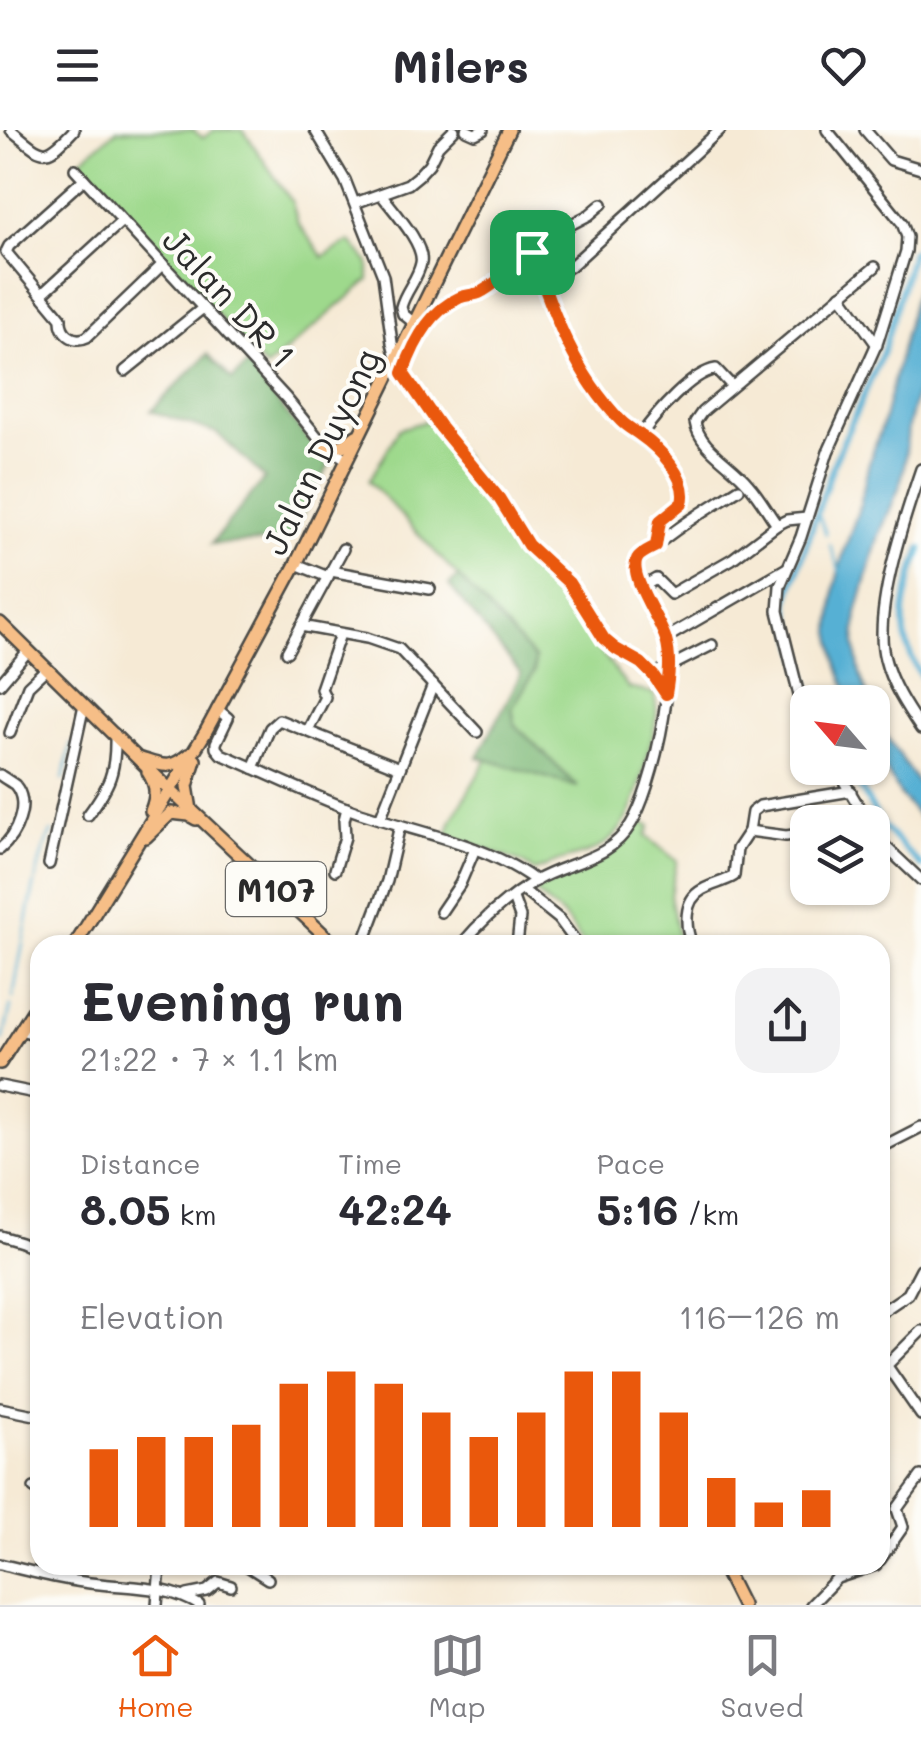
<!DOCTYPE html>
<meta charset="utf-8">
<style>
body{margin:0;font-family:Mali,sans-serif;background:#f2f2f3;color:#2b2b33;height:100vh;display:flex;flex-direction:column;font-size:38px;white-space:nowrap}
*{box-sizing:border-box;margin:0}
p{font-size:32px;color:#7c7c81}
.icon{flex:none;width:55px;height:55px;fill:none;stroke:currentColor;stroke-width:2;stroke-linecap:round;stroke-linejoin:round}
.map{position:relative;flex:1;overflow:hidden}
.details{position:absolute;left:30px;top:805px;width:860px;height:640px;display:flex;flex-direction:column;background:#fff;border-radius:30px;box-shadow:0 2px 8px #0004}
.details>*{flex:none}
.needle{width:65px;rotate:298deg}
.tools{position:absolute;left:790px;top:555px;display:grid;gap:20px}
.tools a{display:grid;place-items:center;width:100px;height:100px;border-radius:20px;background:#fff;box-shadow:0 2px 8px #0004;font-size:50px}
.pin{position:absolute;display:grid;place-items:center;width:85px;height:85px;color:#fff;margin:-42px;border-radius:20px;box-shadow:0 5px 15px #0006}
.round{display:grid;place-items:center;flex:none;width:105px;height:105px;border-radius:30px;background:#f2f2f3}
.overview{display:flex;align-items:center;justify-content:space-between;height:170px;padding:0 50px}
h1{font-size:55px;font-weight:700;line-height:75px}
.figures{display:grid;grid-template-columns:repeat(3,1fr);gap:15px;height:170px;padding:10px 50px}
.figures div{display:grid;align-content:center}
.figures b{font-size:42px;font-weight:700}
.figures small{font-size:28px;font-weight:400}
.figures p{font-size:28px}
.chart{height:280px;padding:20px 50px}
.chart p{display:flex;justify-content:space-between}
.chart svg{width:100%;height:180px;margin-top:10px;stroke:#ea580c;stroke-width:6}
header{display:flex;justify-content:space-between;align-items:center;height:130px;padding:0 50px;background:#fff;font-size:45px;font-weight:700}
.dock{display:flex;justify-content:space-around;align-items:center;height:140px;border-top:2px solid #e1e1e2;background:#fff;font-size:28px;color:#7c7c81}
.dock a{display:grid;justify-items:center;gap:5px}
.dock .selected{color:#ea580c}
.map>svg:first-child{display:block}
</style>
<header><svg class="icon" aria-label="menu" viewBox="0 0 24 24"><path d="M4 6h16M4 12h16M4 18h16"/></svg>Milers<svg class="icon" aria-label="heart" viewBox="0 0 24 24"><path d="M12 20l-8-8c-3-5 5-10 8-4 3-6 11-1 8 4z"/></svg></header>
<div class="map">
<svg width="921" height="1475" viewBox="0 0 921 1475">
<rect width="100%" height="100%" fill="#fdfcf7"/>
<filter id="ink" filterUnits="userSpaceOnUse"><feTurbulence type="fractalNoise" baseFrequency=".01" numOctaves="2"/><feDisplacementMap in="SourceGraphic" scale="20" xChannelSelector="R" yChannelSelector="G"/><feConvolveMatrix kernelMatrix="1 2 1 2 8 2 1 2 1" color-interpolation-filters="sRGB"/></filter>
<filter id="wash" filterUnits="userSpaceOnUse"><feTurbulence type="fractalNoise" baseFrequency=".0048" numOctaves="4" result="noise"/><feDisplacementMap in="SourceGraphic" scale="40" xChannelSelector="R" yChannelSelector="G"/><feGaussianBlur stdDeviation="2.25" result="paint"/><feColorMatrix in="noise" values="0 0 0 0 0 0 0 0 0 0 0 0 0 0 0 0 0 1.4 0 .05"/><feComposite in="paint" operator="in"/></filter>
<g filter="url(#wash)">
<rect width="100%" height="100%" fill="#f6ead5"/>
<g fill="#9ed98c" stroke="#64825c" stroke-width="2.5">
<path d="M117,0H193L203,8L214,0H243L292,72L298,93L323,127L350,111L369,133V150L266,238L78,32Z"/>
<path d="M433,289L486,359L535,441L580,482L587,502L628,558L653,563C661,583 653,604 648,624C638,661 632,704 592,721C580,726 567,728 554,733C546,736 543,740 533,741L523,733L447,705L452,690L487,629L576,655L515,595L512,578L534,542L535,529L369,351L399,299Z"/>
<path d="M639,691L650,696L646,706L677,731L670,765L679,813L676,815H583C577,804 570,794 562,785C553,776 542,771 535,761C579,733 609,740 639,691Z"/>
</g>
<g fill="#7eb978" stroke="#547252" stroke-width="2.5">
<path d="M208,224L232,250L247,235L329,335L288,411L211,414L265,348L217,303L151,281Z"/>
<path d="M458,446L535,529L534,542L512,578L515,595L578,657L478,627L521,544L449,455Z"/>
</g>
<g fill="#57b0d4" stroke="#416e80" stroke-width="2.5">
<path d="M921,140V243L908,297L905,332L900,356L878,408L857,483L855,513L860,544L870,572H851L838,537L831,501L835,457L843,424L860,375L868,336L883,293Z"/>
<path d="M872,579L882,599L921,658V690L901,666L873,619Z"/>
</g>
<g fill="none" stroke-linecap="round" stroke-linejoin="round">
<g stroke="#57b0d4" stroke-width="2.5">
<path d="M817,380L826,404"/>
<path d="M830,415L840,442"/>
<path d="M63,650L71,614"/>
<path d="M13,868C19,837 37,719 52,702"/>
<path d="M3,910L11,876"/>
</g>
<g stroke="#57b0d4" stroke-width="6">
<path d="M921,418C905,469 892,497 921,546"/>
<path d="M812,572L787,472L835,330L883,222L912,123L921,115"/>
<path d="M849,638L882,695L921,736"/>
</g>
</g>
</g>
<g filter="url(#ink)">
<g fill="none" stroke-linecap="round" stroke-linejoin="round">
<defs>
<g id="minor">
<path d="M11,0C44,26 43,33 74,0"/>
<path d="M315,0L345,50L383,146L392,213L398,236L441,299L499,368L528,415L569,453L604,509L616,519L641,533L653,545L665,564"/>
<path d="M466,0L475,4L483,0"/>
<path d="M865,0L891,30L921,39"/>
<path d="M75,39L286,268L324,315L346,329"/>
<path d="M84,49L9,116L6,122L61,188C60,202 73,214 87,207L163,134"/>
<path d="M381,64C392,79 425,114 421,133C418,149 405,161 401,177L403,184L413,192"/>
<path d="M355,73L408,54L419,45L429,34L438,16L454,0"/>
<path d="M532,123C553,184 575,248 623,293C643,312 680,331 683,363C685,378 669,382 660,391L656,415"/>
<path d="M542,153L571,136L720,0"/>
<path d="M42,164L122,91"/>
<path d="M841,165L877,215"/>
<path d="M125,241L203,178"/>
<path d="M403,243C412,217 433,174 462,166C472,163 477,165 486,160L566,97L589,85L602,74"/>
<path d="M641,305C656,284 691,243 716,239L732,256"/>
<path d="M921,339C905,386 872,483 885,529C891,554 907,578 921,599"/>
<path d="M807,388L787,390L777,395C767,381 759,366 748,354C732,334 699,318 695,292L702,282L875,137"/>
<path d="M296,434L328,447"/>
<path d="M331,441L430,459"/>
<path d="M642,457L656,449L671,464L732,429L777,395"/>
<path d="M301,496L367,508L399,519L477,602"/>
<path d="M666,508L787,438"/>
<path d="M287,522L343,419"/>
<path d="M653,545L712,515"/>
<path d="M0,554L28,521"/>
<path d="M217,579L228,588L216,613V618L221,624C264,642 306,663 349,679C409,701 485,712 536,751"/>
<path d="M808,588L800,569L778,481L780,456L801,407L828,322L878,211L906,121L907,107L902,93L827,0"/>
<path d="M308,600L325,567L321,559L340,504"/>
<path d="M10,603L28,556L46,539"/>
<path d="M253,638L270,598L279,590L400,638"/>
<path d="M836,638L868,692"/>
<path d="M0,645C1,646 14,654 15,655C31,674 16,706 0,719"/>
<path d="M88,685C110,655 116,642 115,604"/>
<path d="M380,689L433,555"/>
<path d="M872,700L886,717L921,750"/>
<path d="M749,701L786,706L808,703"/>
<path d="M49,734L84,575"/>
<path d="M335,740L345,707L344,690L347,678"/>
<path d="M523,760L559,789L578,815"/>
<path d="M513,768L520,787L517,815"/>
<path d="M441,782L460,754L475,719"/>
<path d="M364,812L387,751L400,695"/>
<path d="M461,815C482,790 507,768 535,751C569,731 609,731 631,694C653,659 676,550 666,510C662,493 626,442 639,426C643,421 653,419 658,414C683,393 711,377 739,359"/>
<path d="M692,815C685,797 683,770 702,760C712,754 724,752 734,746L737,719L749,701L752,682L760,676L851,661"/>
<path d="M21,900L40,906"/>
<path d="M0,956L40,964"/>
<path d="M880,1018L921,997"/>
<path d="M0,1106L20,1112L40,1121"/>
<path d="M880,1183L908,1164L921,1139"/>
<path d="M880,1226L921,1285"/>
<path d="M886,1236L921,1201"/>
<path d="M0,1278L40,1286"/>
<path d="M34,1358L40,1360"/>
<path d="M880,1430L903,1397L897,1379L921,1346"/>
<path d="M0,1434C33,1442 66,1451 100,1454C135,1458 169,1456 199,1475"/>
<path d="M246,1435L268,1449"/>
<path d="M187,1465L207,1461L218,1452L231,1456"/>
<path d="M157,1475L160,1435"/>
<path d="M811,1475L837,1448L876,1435"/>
</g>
<g id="major">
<path d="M324,315L343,316L356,306"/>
<path d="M0,493L170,660L335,815"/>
<path d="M141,629C163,636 170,640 188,625"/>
<path d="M148,642C157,656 157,666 151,681"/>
<path d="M191,680L187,656L195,630"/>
<path d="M146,707L171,683L189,685L196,689"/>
<path d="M75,815L205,603L296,434L509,0"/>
<path d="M0,933L40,870"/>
<path d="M722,1435L742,1475"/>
</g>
</defs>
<use href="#minor" stroke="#494844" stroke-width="14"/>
<use href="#major" stroke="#494844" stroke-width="16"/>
<use href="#minor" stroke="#fff" stroke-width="9"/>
<use href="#major" stroke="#f6be87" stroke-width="11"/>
</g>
</g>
<g fill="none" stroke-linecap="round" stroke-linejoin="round" filter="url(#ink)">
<defs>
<path id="route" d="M532,122C553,184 575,244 621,291C627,297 633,300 640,305C659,318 689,348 682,373L660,391L656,416C651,419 640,423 637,429C628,446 661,491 666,510C671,528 669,546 666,564L653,545L641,533L616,519L604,509L569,453L528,415L499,368L441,298L403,243C413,214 430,181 459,168C467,164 474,166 481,162C500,152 515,134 532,122Z"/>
</defs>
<use href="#route" stroke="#fff" stroke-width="20"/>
<use href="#route" stroke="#ea580c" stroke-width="12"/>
</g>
<g text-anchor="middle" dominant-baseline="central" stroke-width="8" stroke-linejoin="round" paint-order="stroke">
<rect fill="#fdfcf7" stroke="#6a6a68" stroke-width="2.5" x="226" y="732" width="100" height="54" rx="8"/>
<g font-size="32" font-weight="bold" fill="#2b2b2b">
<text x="276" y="759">M107</text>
</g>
<g font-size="35" fill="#2b2b2b" stroke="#fdfcf7">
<text transform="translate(230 167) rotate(47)">Jalan DR 1</text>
<text transform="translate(320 321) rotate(-64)">Jalan Duyong</text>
</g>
</g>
</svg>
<div class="tools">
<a><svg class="needle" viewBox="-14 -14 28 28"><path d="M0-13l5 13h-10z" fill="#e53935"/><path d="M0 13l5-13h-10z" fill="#7c7c81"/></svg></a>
<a><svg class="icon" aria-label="layers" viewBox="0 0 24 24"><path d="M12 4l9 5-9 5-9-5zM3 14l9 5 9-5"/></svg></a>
</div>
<div class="pin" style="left:532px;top:122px;background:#1e9e55"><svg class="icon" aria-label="arrive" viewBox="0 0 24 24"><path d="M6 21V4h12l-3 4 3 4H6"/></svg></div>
<section class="details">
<div class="overview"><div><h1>Evening run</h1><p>21:22 · 7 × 1.1 km</p></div><a class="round"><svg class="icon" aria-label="share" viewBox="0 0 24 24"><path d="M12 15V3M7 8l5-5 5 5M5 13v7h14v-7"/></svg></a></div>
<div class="figures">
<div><p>Distance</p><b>8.05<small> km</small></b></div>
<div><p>Time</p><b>42:24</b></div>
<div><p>Pace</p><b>5:16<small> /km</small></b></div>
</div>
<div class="chart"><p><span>Elevation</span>116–126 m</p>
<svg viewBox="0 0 160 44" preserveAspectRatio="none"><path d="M5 44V25M15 44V22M25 44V22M35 44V19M45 44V9M55 44V6M65 44V9M75 44V16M85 44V22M95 44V16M105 44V6M115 44V6M125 44V16M135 44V32M145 44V38M155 44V35"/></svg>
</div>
</section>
</div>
<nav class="dock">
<a class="selected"><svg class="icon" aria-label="home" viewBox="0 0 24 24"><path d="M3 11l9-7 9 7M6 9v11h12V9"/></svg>Home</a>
<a><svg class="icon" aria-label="map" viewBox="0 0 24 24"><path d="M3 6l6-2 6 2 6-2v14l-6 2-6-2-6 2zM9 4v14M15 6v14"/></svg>Map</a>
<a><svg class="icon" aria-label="saved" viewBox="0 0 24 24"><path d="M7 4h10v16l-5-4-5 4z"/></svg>Saved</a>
</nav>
